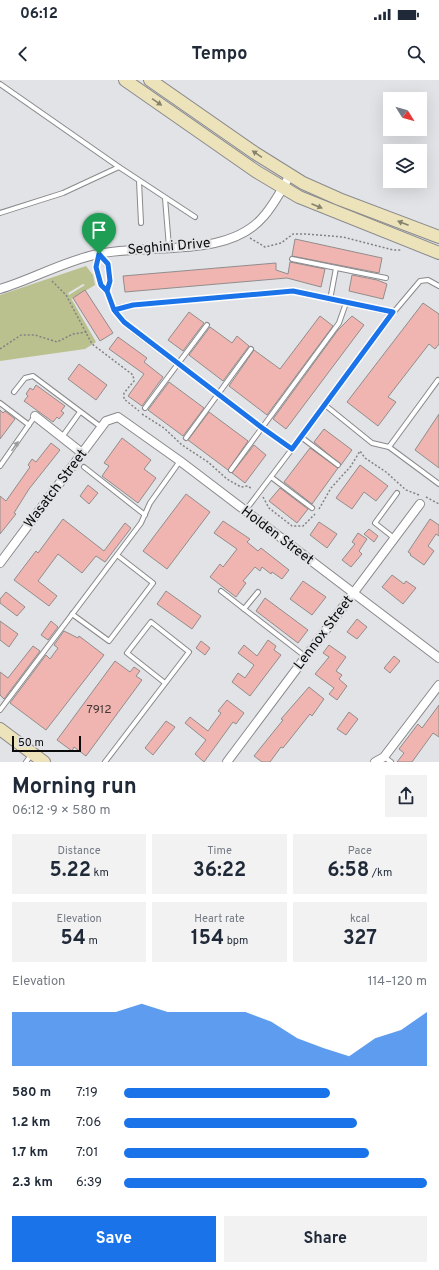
<!DOCTYPE html>
<meta charset="utf-8">
<style>
body{margin:0;font-family:Overpass,sans-serif;background:#f2f2f3;color:#1f2937;height:100vh;display:flex;flex-direction:column;font-size:15px;white-space:nowrap}
*{box-sizing:border-box;margin:0}
p{font-size:13px;color:#747a83}
.icon{flex:none;width:22px;height:22px;fill:none;stroke:currentColor;stroke-width:2;stroke-linecap:round;stroke-linejoin:round}
.map{position:relative;height:682px;overflow:hidden}
.side{display:flex;flex-direction:column;background:#fff;flex:1}
.side>*{flex:none}
.needle{width:26px;rotate:127deg}
.fabs{position:absolute;left:383px;top:12px;display:grid;gap:8px}
.fabs a{display:grid;place-items:center;width:44px;height:44px;border-radius:0px;background:#fff;box-shadow:0 4px 16px #0002;font-size:20px}
.scale{position:absolute;left:12px;bottom:10px;width:69px;box-sizing:border-box;padding-left:4px;border:2px solid #0b0b0c;border-top:0;font-size:11px;line-height:14px;white-space:nowrap;color:#0b0b0c;-webkit-text-stroke:3px #e2e3e6;paint-order:stroke}
.pin{position:absolute;display:grid;place-items:center;width:34px;height:34px;color:#fff;margin:-41px -17px;border-radius:50% 50% 50% 0;rotate:-45deg;box-shadow:0 0 4px #0007}
.pin .icon{rotate:45deg}
.round{display:grid;place-items:center;flex:none;width:42px;height:42px;border-radius:0px;background:#f2f2f3}
.overview{display:flex;align-items:center;justify-content:space-between;height:68px;padding:0 12px}
h1{font-size:22px;font-weight:700;line-height:30px}
.metrics{display:grid;grid-template-columns:repeat(3,1fr);gap:6px;height:68px;padding:4px 12px}
.metrics div{display:grid;align-content:center;border-radius:0px;background:#f2f2f3;text-align:center}
.metrics b{font-size:20px;font-weight:700}
.metrics small{font-size:11px;font-weight:400}
.metrics p{font-size:11px}
.chart{height:112px;padding:8px 12px}
.chart p{display:flex;justify-content:space-between}
.chart svg{width:100%;height:72px;margin-top:4px;fill:#1a73e8;opacity:.7}
.cta{display:flex;gap:8px;margin-top:auto;padding:8px 12px}
.cta a{flex:1;height:46px;border-radius:0px;background:#1a73e8;color:#fff;font-size:16px;font-weight:700;line-height:46px;text-align:center}
.cta a+a{background:#f2f2f3;color:#1f2937}
ul{padding:0 12px;list-style:none;font-size:13px}
li{display:grid;grid-template-columns:64px 48px 1fr;align-items:center;height:30px}
li i{height:10px;border-radius:5px;background:#1a73e8}
.status{display:flex;justify-content:space-between;align-items:center;height:28px;padding:0 20px;background:#fff;direction:ltr}
.status svg{height:11px;fill:currentColor}
header{display:flex;justify-content:space-between;align-items:center;height:52px;padding:0 12px;background:#fff;font-size:18px;font-weight:700}
.map>svg:first-child{display:block}
</style>
<div class="status"><b>06:12</b><svg viewBox="0 0 49 12"><path d="M0 12V9h3v3zM5 12V6h3v6zM10 12V3h3v9zM15 12V0h3v12zM26 1h20v11H26zM47 4h2v5h-2z"/></svg></div>
<header><svg class="icon" aria-label="back" viewBox="0 0 24 24"><path d="M15 5l-7 7 7 7"/></svg>Tempo<svg class="icon" aria-label="search" viewBox="0 0 24 24"><circle cx="10" cy="10" r="6"/><path d="M15 15l6 6"/></svg></header>
<div class="map">
<svg width="439" height="682" viewBox="0 0 439 682">
<rect width="100%" height="100%" fill="#e2e3e6"/>
<path fill="#bac18e" d="M86,186L93,195L95,205L72,219L69,215L85,205L83,204L68,213L96,262L85,269L0,281V215Z"/>
<g fill="#f0b5b0" stroke="#918d8d">
<path d="M295,159L382,178L379,193L292,176Z"/>
<path d="M290,182L325,189L321,207L287,198L125,212L123,196L276,183V190L288,194Z"/>
<path d="M352,195L377,200L387,204L383,219L349,211Z"/>
<path d="M85,210L113,253L100,261L73,218Z"/>
<path d="M423,223L439,234V264L435,269L429,264L388,317L396,322L378,346L347,322Z"/>
<path d="M189,232L204,243L183,271L168,260Z"/>
<path d="M320,236L333,246L267,335L229,306L254,270L280,289Z"/>
<path d="M352,236L364,245L286,349L273,339L338,250Z"/>
<path d="M210,247L232,263L237,256L249,266L223,301L189,275Z"/>
<path d="M118,257L147,278L144,282L163,297L142,326L128,316L144,294L109,269Z"/>
<path d="M79,284L107,305L96,320L68,299Z"/>
<path d="M169,302L204,328L183,356L148,330Z"/>
<path d="M36,305L65,326L61,331L64,333L59,339L57,337L53,342L24,321L28,316L26,314L30,308L33,310Z"/>
<path d="M0,330L3,333L5,331L15,339L0,359Z"/>
<path d="M209,332L248,361L228,390L188,360Z"/>
<path d="M439,334V388L415,370Z"/>
<path d="M324,349L352,370L341,385L314,362Z"/>
<path d="M122,358L151,380L144,389L156,398L138,423L102,396L109,386L104,383Z"/>
<path d="M51,363L60,370L29,409L14,433L16,434L0,454V416L6,421L30,387L28,385L32,379L36,382Z"/>
<path d="M254,365L266,375L245,403L232,393Z"/>
<path d="M310,368L338,388L312,424L284,402Z"/>
<path d="M360,385L388,406L376,421L364,412L352,429L336,418Z"/>
<path d="M88,405L98,413L89,424L80,416Z"/>
<path d="M280,408L308,429L297,443L269,421Z"/>
<path d="M186,414L210,432L167,489L143,471Z"/>
<path d="M63,439L104,471L125,443L131,448L105,482L96,476L82,493L58,474L38,501L57,516L49,526L14,500L36,471L38,473Z"/>
<path d="M430,439L439,445V456L436,454L428,466L434,471L424,485L410,475L411,474L408,472Z"/>
<path d="M223,441L250,459L247,462L258,471L261,468L289,490L282,499L272,492L271,494L262,487L260,491L255,487L243,501L246,503L236,517L210,497L220,484L223,487L237,469L214,453Z"/>
<path d="M319,442L337,454L327,468L310,455Z"/>
<path d="M369,449L378,456L374,462L364,454Z"/>
<path d="M358,453L367,459L359,471L362,474L351,487L342,480L355,464L352,462Z"/>
<path d="M392,495L404,504L406,501L416,508L403,524L382,507Z"/>
<path d="M303,501L326,517L312,535L290,519Z"/>
<path d="M166,511L201,536L192,549L157,524Z"/>
<path d="M6,512L25,527L17,536L0,523V519Z"/>
<path d="M265,518L308,550L298,563L256,531Z"/>
<path d="M357,539L367,547L357,559L347,552Z"/>
<path d="M0,541L18,554L9,567L0,560Z"/>
<path d="M51,541L58,547L48,560L41,555Z"/>
<path d="M64,551L78,558L79,556L104,575L46,650L10,623L46,575L50,579L58,568L54,565Z"/>
<path d="M268,560L276,566L274,570L281,575L250,616L232,602L238,593L245,598L254,585L238,573L244,565L257,576Z"/>
<path d="M201,561L210,568L205,575L196,568Z"/>
<path d="M329,565L346,577L336,591L342,595L339,599L347,606L337,620L329,614L334,608L315,594L329,577L323,573Z"/>
<path d="M33,566L40,571L4,619L0,615V592L8,598Z"/>
<path d="M394,576L400,581L390,593L384,588Z"/>
<path d="M115,581L130,592L134,587L140,591L136,596L142,600L86,676L74,667L72,671L57,660Z"/>
<path d="M309,607L324,619L312,636L310,634L283,668L281,667L270,682H262L254,676L283,640L281,639Z"/>
<path d="M227,620L244,633L236,644L233,642L204,682L195,674L206,660L185,643L190,637L208,651L221,633L218,631Z"/>
<path d="M439,625V657L433,653L412,682H397L404,673L399,669L418,644L422,648Z"/>
<path d="M349,632L358,639L346,655L337,649Z"/>
<path d="M166,641L175,647L153,675L145,668Z"/>
</g>
<g fill="none" stroke-linecap="round" stroke-linejoin="round">
<defs>
<g id="lane">
<path d="M0,4L119,87"/>
<path d="M139,101L141,143"/>
<path d="M165,118L169,167"/>
<path d="M0,133L63,113L119,87L195,137"/>
<path d="M99,174L96,187L101,205L107,211L114,229L133,225L293,211L393,233L420,201L428,200L439,206"/>
<path d="M100,175C110,186 112,196 107,211"/>
<path d="M292,179L386,198"/>
<path d="M330,220L336,188"/>
<path d="M114,229L124,243L134,251L261,347L292,369L325,325"/>
<path d="M438,300L389,367L439,404"/>
<path d="M14,312L25,298L33,296L101,347"/>
<path d="M0,323L29,345"/>
<path d="M145,328L207,245"/>
<path d="M62,357L80,332"/>
<path d="M301,357L338,385"/>
<path d="M186,358L251,269"/>
<path d="M389,367L372,363L325,325L393,233"/>
<path d="M0,386L35,336"/>
<path d="M84,387L145,435"/>
<path d="M231,390L339,243L346,223"/>
<path d="M271,397L312,428"/>
<path d="M245,431L292,369"/>
<path d="M394,458L375,443L397,413"/>
<path d="M221,511L306,577"/>
<path d="M244,529L258,512"/>
<path d="M72,534L109,561L153,503L117,475"/>
<path d="M0,630L141,443L150,423L180,381"/>
<path d="M384,677L391,682"/>
<path d="M26,682L32,674"/>
<path d="M105,682L189,572L151,542L127,573L165,603"/>
</g>
<g id="street">
<path d="M0,209C33,199 64,181 98,174C149,163 227,179 263,137C274,125 282,109 290,95"/>
<path d="M35,336L82,373"/>
<path d="M0,483L106,341L118,337L180,381L439,578"/>
<path d="M227,682L420,424"/>
<path d="M375,682L384,677L439,605"/>
</g>
<g id="secondary">
<path d="M125,0L257,92L299,117L439,173"/>
<path d="M150,0L255,73L303,103L339,119L439,157"/>
<path d="M0,649L44,682"/>
</g>
</defs>
<use href="#lane" stroke="#8a8a8d" stroke-width="6"/>
<use href="#street" stroke="#8a8a8d" stroke-width="10"/>
<use href="#secondary" stroke="#8a8a8d" stroke-width="14"/>
<g stroke="#828284" stroke-width="1.5" stroke-dasharray="2 2" stroke-linecap="butt">
<path d="M250,158L265,167L281,163L293,154H306L343,157L393,170H401"/>
<path d="M52,201L66,215L92,264L133,295L134,301L124,313V319L139,331"/>
<path d="M0,269L21,255H35L57,262L73,254L87,252"/>
<path d="M142,334L164,348L182,365L208,382L227,399L241,407L248,406L252,409"/>
<path d="M263,417L269,428L292,446H303L315,434"/>
<path d="M426,417L439,424"/>
<path d="M319,429L331,408L351,386L360,371L365,378L386,392L406,410L419,415"/>
</g>
<use href="#lane" stroke="#fff" stroke-width="4"/>
<use href="#street" stroke="#fff" stroke-width="8"/>
<use href="#secondary" stroke="#ece3bb" stroke-width="12"/>
</g>
<defs><path id="oneway-solid" d="M-6-.8H1V-3.2L6.5 0L1 3.2V.8H-6Z"/></defs>
<g fill="#87826c">
<use href="#oneway-solid" transform="translate(157 22) rotate(35)"/>
<use href="#oneway-solid" transform="translate(257 74) rotate(-146)"/>
<use href="#oneway-solid" transform="translate(317 126) rotate(23)"/>
<use href="#oneway-solid" transform="translate(403 143) rotate(-159)"/>
</g>
<use fill="#9d9d9e" href="#oneway-solid" transform="translate(15 366) rotate(-54)"/>
<g fill="none" stroke-linecap="round" stroke-linejoin="round">
<defs>
<path id="route" d="M99,174L96,187L101,205L107,211L114,230L124,242L261,347L292,369L393,232L293,211L133,225L114,230L107,211L110,201L108,184L99,174"/>
</defs>
<use href="#route" stroke="#fff" stroke-width="8"/>
<use href="#route" stroke="#1a73e8" stroke-width="5"/>
</g>
<g text-anchor="middle" dominant-baseline="central" stroke-width="4" stroke-linejoin="round" paint-order="stroke">
<g font-size="12" fill="#443635">
<text x="99" y="630">7912</text>
</g>
<g font-size="14" fill="#0b0b0c" stroke="#e2e3e6">
<text transform="translate(169 167) rotate(-5)">Seghini Drive</text>
<text transform="translate(56 409) rotate(-53)">Wasatch Street</text>
<text transform="translate(277 456) rotate(37)">Holden Street</text>
<text transform="translate(324 553) rotate(-53)">Lennox Street</text>
</g>
</g>
</svg>
<div class="fabs">
<a><svg class="needle" viewBox="-14 -14 28 28"><path d="M0-13l5 13h-10z" fill="#e53935"/><path d="M0 13l5-13h-10z" fill="#747a83"/></svg></a>
<a><svg class="icon" aria-label="layers" viewBox="0 0 24 24"><path d="M12 4l9 5-9 5-9-5zM3 14l9 5 9-5"/></svg></a>
</div>
<div class="scale">50 m</div>
<div class="pin" style="left:99px;top:174px;background:#1e9e55"><svg class="icon" aria-label="arrive" viewBox="0 0 24 24"><path d="M6 21V4h12l-3 4 3 4H6"/></svg></div>
</div>
<section class="side">
<div class="overview"><div><h1>Morning run</h1><p>06:12 · 9 × 580 m</p></div><a class="round"><svg class="icon" aria-label="share" viewBox="0 0 24 24"><path d="M12 15V3M7 8l5-5 5 5M5 13v7h14v-7"/></svg></a></div>
<div class="metrics">
<div><p>Distance</p><b>5.22<small> km</small></b></div>
<div><p>Time</p><b>36:22</b></div>
<div><p>Pace</p><b>6:58<small> /km</small></b></div>
</div>
<div class="metrics">
<div><p>Elevation</p><b>54<small> m</small></b></div>
<div><p>Heart rate</p><b>154<small> bpm</small></b></div>
<div><p>kcal</p><b>327</b></div>
</div>
<div class="chart"><p><span>Elevation</span>114–120 m</p>
<svg viewBox="0 0 160 44" preserveAspectRatio="none"><path d="M0 44V11L10 11L20 11L30 11L40 11L50 6L60 11L70 11L80 11L90 11L100 17L110 27L120 33L130 38L140 27L150 22L160 11V44z"/></svg>
</div>
<ul>
<li><b>580 m</b>7:19<i style="width:68%"></i></li>
<li><b>1.2 km</b>7:06<i style="width:77%"></i></li>
<li><b>1.7 km</b>7:01<i style="width:81%"></i></li>
<li><b>2.3 km</b>6:39<i style="width:100%"></i></li>
</ul>
<div class="cta"><a>Save</a><a>Share</a></div>
</section>
